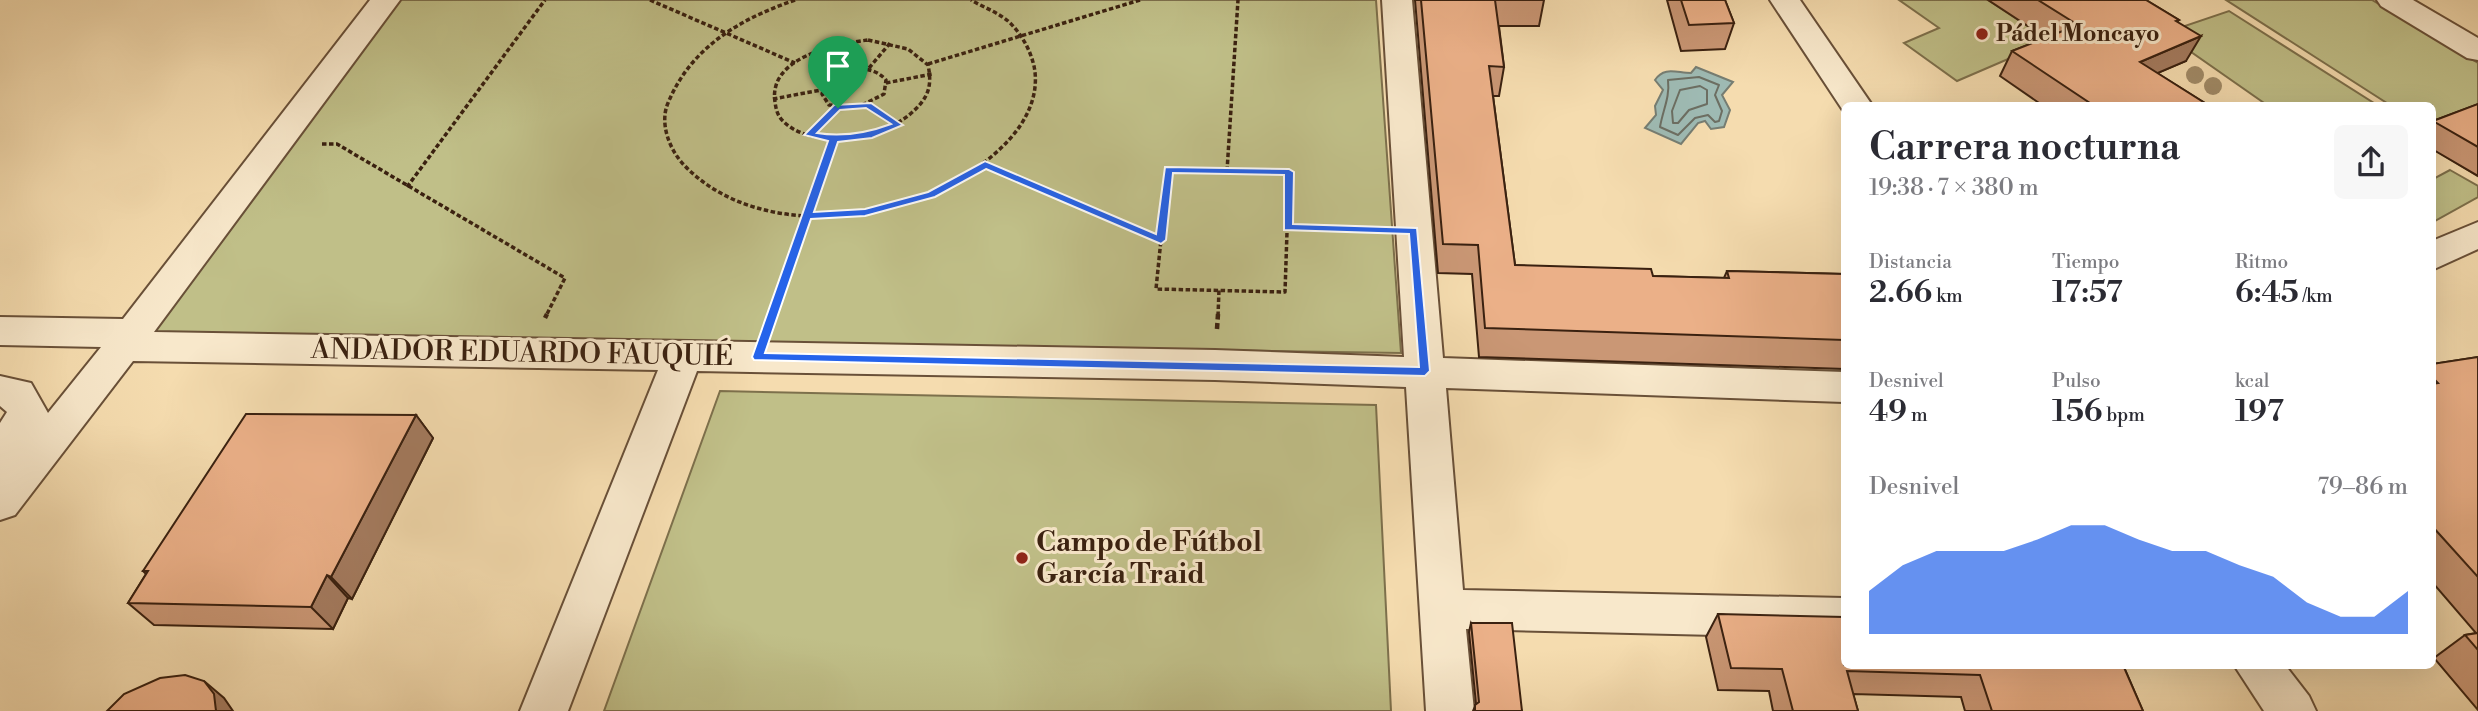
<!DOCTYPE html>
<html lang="es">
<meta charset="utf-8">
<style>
body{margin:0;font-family:"Libre Bodoni",serif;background:#f7f7f7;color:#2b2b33;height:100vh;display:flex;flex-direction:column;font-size:26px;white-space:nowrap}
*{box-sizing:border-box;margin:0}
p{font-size:23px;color:#7c7c81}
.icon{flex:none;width:38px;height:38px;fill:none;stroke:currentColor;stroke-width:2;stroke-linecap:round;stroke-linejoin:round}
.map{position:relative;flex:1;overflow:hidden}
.side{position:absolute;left:1841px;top:102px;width:595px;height:567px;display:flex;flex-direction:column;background:#fff;border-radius:10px;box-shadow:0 7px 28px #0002}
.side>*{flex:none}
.pin{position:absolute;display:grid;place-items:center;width:60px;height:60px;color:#fff;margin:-72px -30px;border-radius:50% 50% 50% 0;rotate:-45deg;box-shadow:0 0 7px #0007}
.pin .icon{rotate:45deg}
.round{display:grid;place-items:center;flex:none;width:74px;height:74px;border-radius:10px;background:#f7f7f7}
.summary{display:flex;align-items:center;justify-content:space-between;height:119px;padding:0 28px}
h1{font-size:38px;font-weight:600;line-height:52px}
.stats{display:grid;grid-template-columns:repeat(3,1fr);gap:10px;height:119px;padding:7px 28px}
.stats div{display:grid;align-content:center}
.stats b{font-size:30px;font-weight:600}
.stats small{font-size:19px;font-weight:400}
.stats p{font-size:19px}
.chart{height:196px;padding:14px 28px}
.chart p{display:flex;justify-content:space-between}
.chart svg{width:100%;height:126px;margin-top:7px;fill:#2563eb;opacity:.7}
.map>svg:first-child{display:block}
</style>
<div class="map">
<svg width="2478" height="711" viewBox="0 0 2478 711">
<rect width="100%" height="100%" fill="#f5dcaf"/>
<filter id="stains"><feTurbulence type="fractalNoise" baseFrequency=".00286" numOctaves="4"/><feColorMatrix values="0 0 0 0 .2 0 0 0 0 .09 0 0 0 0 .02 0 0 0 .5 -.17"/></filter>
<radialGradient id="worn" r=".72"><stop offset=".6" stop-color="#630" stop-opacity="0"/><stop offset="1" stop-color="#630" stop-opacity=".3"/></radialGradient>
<g fill="#c0bf88" stroke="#7d704c" stroke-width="2">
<path d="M400,0H1376L1401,353L153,334Z"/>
<path d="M1899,0H1988L2050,41L1957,81L1904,43L1939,28Z"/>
<path d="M2226,0H2372L2478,63V176L2433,149L2432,105H2390Z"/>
<path d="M2229,11L2377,105H2267L2164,33Z"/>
<path d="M2450,170L2478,186V197L2433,222V179Z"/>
<path d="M720,391L1376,405L1391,711H604Z"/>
</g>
<path fill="#9ebab3" stroke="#767d72" stroke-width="2" d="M1696,67L1733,82L1722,95L1730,110L1724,127L1711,129L1705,121L1698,123L1681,144L1645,128L1656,115L1655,106L1663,90L1655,80C1664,66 1677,73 1691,73Z"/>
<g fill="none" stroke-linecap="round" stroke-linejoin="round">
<g stroke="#6c6e62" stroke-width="2">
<path d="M1699,77L1719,85L1715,95L1722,111L1719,121L1715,122L1708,115L1695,118L1678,135L1660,127C1663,109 1670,98 1668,80Z"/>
<path d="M1700,86L1707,90V104L1689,110L1678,123H1673L1672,111L1680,90Z"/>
</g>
<defs>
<g id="minor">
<path d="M370,0H400L154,332L1215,350L1404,357L1382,0H1412L1443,358L1844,372V402L1446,388L1463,590L1844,598V638L1466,629L1474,711H1426L1406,387L1215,380L697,371L568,711H520L658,370L133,361L15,515L0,520V423L7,412L0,406V376L31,383L48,413L101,347L0,345V317L123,319Z"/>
<path d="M1770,0H1800L1872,105H1844V112Z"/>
<path d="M2377,0H2413L2478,38V60L2467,58L2381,6Z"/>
<path d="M2478,222V249L2432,270V241Z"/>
<path d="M2234,665H2285L2309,696L2316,711H2264Z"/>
</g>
</defs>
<use href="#minor" stroke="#695038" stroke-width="4"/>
<g stroke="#3a2110" stroke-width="3.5" stroke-dasharray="4.5 2.5" stroke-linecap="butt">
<path d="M650,0L795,63"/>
<path d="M795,0C740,19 691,47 668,103C659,124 670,151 685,166C765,249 932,221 1007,142C1026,122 1040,95 1034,66C1030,49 1021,33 1008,21C997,12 983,7 971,0"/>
<path d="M868,40L908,49L928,65C933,88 927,100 909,115C880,139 811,150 783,121C777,115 776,109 775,102C768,57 836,44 868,40Z"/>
<path d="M814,52L837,74"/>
<path d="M928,64L1140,0"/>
<path d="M869,68L891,42"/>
<path d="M853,69C866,68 877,70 886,80L884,94L858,107L829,105L822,94L826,82Z"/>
<path d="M886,83L932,74"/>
<path d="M773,99L821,90"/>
<path d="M869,106L899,125"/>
<path d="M809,135L838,108"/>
<path d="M322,144H337L565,278L546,316"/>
<path d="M985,165L1161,240"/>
<path d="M1168,170L1289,172L1285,292L1156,289Z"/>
<path d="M1227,171L1238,0"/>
<path d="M407,187L545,0"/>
<path d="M1287,228L1374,230"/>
<path d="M773,316L834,139"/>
<path d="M1218,316L1219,290"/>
</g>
<g stroke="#3a2110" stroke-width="4.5" stroke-dasharray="6 3.5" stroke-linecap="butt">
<path d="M545,318L547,314"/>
<path d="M771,320L773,314"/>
<path d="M1217,329L1218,314"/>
</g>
<use href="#minor" fill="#f8e8cb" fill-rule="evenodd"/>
</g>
<g fill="#a18b68">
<circle cx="2195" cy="75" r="9"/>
<circle cx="2213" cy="86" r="9"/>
</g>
<g fill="#ca9775" stroke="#3a2110" stroke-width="2">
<path d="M1415,0H1544L1539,26H1499L1504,67L1499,96H1493L1515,265L1653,276L1724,278L1727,271L1844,274V372V369L1479,357L1472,274L1438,273Z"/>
<path d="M1667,0H1725L1734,23L1725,49L1681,51Z"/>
<path d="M1988,0H2146L2179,20L2177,22L2186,61L2157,73L2208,105H2042L2000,76L2012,51L2046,38Z"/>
<path d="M2478,104V176L2432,149L2433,121Z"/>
<path d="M2478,357V710L2434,658L2465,635L2476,633L2432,582V364Z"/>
<path d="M416,415L433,438L352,599L348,598L333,629L154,625L128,603L146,574L143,571Z"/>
<path d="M1718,614L2123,665L2143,711H1965L1961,697L1853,694L1858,711H1773L1769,691L1718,690L1706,637Z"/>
<path d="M1471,623L1522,711H1473L1476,704L1469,632Z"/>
</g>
<g fill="#a47b5f" stroke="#3a2110" stroke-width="2">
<path d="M2201,36L2186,61L2125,87L2140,62Z"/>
<path d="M416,415L433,438L352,599L331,577Z"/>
<path d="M327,575L348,598L333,629L311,607Z"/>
<path d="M204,681L224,698L233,711H216Z"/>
</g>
<g fill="#ebb088" stroke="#3a2110" stroke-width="2">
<path d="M1421,0H1495L1504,67L1489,66L1515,265L1651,269L1653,276L1729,278L1727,271L1844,274V340L1485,328L1478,245L1443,244Z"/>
<path d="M1681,0H1725L1734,23L1689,25Z"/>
<path d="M2038,0H2146L2179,20L2176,21L2201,36L2140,62L2208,105H2093L2012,51L2078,25Z"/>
<path d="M2478,104V147L2433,121Z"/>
<path d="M2478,357V577L2432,526V384L2438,383L2432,377V364Z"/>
<path d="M246,414L416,415L331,577L327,575L311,607L128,603L148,571H143Z"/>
<path d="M1718,614L1844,617V665H2123L2143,711H1992L1980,675L1847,671L1858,711H1793L1782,669L1731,668Z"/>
<path d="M1471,623H1512L1522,711H1475V705L1479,702Z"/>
<path d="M2478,633V650L2465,635Z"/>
<path d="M185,675L204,681L214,694L216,711H107L124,694L160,678Z"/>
</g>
<path fill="#2563eb" stroke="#fff" stroke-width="2" fill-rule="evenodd" d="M871,103L903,125L872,138L838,142L814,212L865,209L928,192L985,161L1156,234L1165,167L1289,169L1294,172L1293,224L1417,228L1430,371L1425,376L754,360L752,357L828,141L804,135L834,105ZM866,108L891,124C867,133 843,137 817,133L840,110ZM986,169L1161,244L1166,240L1173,173L1284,175V230L1409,234L1419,367L765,353L811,219L865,216L935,197Z"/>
<g fill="#8f2418" stroke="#f8e8cb" stroke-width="2.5">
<circle cx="1982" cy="34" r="7"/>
<circle cx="1022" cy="558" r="7"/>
</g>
<g text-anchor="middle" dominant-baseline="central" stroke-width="6" stroke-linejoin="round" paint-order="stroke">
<g font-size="23" font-weight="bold" fill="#3a2110" stroke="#f8e8cb" text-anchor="start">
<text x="1996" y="34">Pádel Moncayo</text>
</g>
<g font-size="28" fill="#3a2110" stroke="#f8e8cb">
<text transform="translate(522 353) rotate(1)">ANDADOR EDUARDO FAUQUIÉ</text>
</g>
<g font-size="28" font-weight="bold" fill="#3a2110" stroke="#f8e8cb" text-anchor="start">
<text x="1036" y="542">Campo de Fútbol<tspan x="1036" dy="32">García Traid</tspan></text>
</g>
</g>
<rect width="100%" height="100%" filter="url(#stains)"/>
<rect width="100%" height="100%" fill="url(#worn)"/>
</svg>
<div class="pin" style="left:838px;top:108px;background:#1e9e55"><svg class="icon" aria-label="arrive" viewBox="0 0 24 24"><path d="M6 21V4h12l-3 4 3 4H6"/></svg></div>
<section class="side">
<div class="summary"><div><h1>Carrera nocturna</h1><p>19:38 · 7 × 380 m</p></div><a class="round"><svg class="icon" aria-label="share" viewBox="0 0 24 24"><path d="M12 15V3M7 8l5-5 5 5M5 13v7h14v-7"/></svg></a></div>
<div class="stats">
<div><p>Distancia</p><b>2.66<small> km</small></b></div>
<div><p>Tiempo</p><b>17:57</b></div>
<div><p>Ritmo</p><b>6:45<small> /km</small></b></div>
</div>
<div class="stats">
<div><p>Desnivel</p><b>49<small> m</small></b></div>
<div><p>Pulso</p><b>156<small> bpm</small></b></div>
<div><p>kcal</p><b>197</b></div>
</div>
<div class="chart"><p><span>Desnivel</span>79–86 m</p>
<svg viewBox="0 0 160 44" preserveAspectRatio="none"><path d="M0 44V29L10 20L20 15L30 15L40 15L50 11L60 6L70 6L80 11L90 15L100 15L110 20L120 24L130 33L140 38L150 38L160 29V44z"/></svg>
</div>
</section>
</div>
